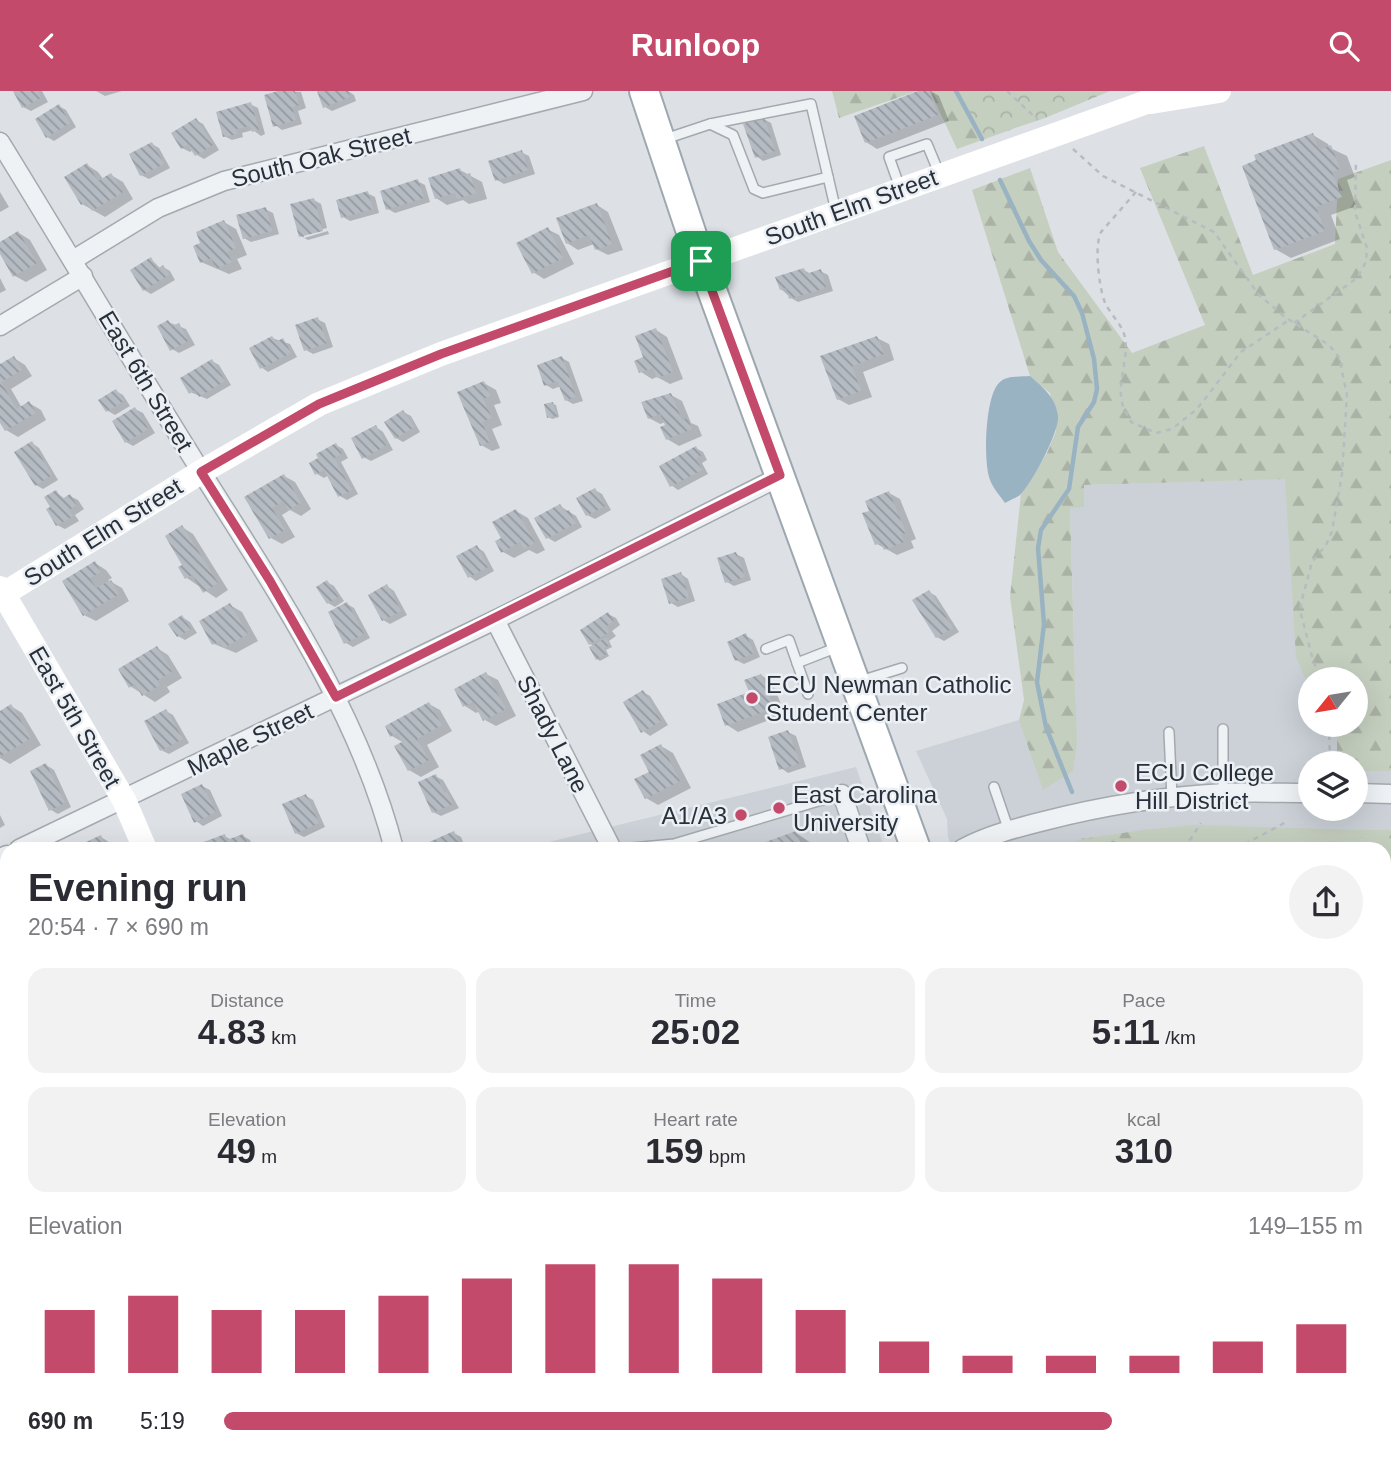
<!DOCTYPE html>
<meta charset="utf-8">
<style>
body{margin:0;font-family:Arial,sans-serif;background:#f2f2f3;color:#2b2b33;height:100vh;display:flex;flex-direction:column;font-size:26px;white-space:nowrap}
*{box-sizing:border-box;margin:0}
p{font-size:23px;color:#7c7c81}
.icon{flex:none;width:38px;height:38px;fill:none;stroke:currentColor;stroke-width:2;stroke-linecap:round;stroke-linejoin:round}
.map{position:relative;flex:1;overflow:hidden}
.details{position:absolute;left:0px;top:751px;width:1391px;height:621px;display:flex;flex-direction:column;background:#fff;border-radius:21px 21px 0 0;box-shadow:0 7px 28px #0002}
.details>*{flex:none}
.needle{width:46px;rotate:240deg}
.tools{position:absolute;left:1298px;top:576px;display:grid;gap:14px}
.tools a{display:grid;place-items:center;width:70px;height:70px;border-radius:50%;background:#fff;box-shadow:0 7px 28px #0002;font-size:35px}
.pin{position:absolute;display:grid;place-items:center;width:60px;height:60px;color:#fff;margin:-30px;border-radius:14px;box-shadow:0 4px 10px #0006}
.round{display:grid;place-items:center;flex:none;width:74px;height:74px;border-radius:37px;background:#f2f2f3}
.head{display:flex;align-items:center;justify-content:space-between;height:119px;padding:0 28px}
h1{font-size:38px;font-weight:600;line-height:52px}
.stats{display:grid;grid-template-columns:repeat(3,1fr);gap:10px;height:119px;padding:7px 28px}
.stats div{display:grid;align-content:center;border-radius:18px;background:#f2f2f3;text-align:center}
.stats b{font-size:35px;font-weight:600}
.stats small{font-size:19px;font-weight:400}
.stats p{font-size:19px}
.chart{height:196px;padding:14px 28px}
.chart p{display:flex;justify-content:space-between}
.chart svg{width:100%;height:126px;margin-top:7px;stroke:#c34a6a;stroke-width:6}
ul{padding:0 28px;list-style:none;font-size:23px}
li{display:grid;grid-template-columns:112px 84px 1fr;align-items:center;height:52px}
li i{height:18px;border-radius:9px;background:#c34a6a}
header{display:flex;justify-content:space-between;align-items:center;height:91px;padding:0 28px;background:#c34a6a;color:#fff;font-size:32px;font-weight:600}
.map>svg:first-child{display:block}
</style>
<header><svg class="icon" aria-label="back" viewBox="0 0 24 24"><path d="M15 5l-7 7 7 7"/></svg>Runloop<svg class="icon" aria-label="search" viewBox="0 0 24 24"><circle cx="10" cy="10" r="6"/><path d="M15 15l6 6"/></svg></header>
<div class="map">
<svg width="1391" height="1371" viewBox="0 0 1391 1371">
<defs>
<pattern id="forest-firs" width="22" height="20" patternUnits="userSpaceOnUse" patternTransform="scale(1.75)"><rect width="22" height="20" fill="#c5cfbf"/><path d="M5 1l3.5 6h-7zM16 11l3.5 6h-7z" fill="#a9b2a5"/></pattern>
<pattern id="park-crowns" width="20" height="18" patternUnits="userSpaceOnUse" patternTransform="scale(1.75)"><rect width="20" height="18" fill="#c5cfbf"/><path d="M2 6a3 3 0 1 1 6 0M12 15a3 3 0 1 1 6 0" fill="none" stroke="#a9b2a5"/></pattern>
<pattern id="building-back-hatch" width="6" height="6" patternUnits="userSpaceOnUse" patternTransform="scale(1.75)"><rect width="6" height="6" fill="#b5bbc2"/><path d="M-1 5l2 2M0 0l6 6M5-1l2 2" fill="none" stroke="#93999f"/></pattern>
</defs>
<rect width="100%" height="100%" fill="#dde1e6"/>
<g fill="#cbd1d7" fill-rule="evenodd">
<path d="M1391,384V977H1384V758H952L948,746L947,728L916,660L1019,629L1076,616L1070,417L1084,394ZM1311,588H1356V634H1311ZM1311,672H1356V718H1311Z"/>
<path d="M856,676L885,758H520Z"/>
<path d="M253,1365H1099L1101,1371H254Z"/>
</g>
<path fill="#c5cfbf" d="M1194,734L1362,739L1361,758H1144L1143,739Z"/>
<g fill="url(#forest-firs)">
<path d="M832,0H917L839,27Z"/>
<path d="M930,0H995L1013,38L957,58Z"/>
<path d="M1204,55L1253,184L1335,153L1338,88L1391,69V680H1356V672H1337V638L1331,634H1356V588H1311V601L1296,566L1285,388L1084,394V416L1070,417L1077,652L1073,680L1043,699L1019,629L1024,609L1010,506L1021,403L1047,362L1056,340L1050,302L1030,285L972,99L1030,77L1058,161L1132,262L1205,234L1140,77Z"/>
<path d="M1143,739L1144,758H1053L1082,748Z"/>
<path d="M1362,739H1391V1040L1384,1046V758H1361Z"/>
<path d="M1384,1293H1391V1371H1177L1172,1365H1384Z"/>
</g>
<path fill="url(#park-crowns)" d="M956,0H1110L1045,27L982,48Z"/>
<path fill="#9ab3c3" d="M1030,285C1043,296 1056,307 1058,325C1060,340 1031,394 1020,404C1016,407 1010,409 1005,412C1000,405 993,397 990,389C983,372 985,305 999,292C1006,284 1020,286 1030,285Z"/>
<g fill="#0003">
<path d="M15,0H42L48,11L31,20L23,16Z"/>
<path d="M96,0H122L105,5Z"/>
<path d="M284,0L301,1L306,17L298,20L302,33L282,39L275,34Z"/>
<path d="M318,0H348L354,4L356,10L332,20L325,16Z"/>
<path d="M923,0H931L939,5L949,30L877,58L866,51Z"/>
<path d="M250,13L258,17L265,43L261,45L253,39L242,42L243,46L232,49L224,45Z"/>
<path d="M59,15L66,19L76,36L54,50L47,46Z"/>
<path d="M764,28L771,32L781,64L763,70L756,65Z"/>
<path d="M196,29L203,33L219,59L204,68L197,64L193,59L190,61L182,57Z"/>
<path d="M1313,44L1328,53L1330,57L1347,65L1355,86L1347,89L1356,115L1331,124L1340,148L1291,167L1275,158Z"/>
<path d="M152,53L159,57L170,77L149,88L141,84Z"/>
<path d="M521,61L529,65L535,83L504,93L497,89Z"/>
<path d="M87,74L98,81L104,89L111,84L123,91L133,108L105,126L82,113Z"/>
<path d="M460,79L482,91L487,108L469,113L463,109L447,114L436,107Z"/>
<path d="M417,90L425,94L430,111L395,122L388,118Z"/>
<path d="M0,101L9,116L0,121Z"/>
<path d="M367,102L375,106L379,122L350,130L343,126Z"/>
<path d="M314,109L321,113L327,137L304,143V147L328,140L329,143L308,149L301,145Z"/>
<path d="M597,114L608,121L623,159L608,164L596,158L594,153L578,159L567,152Z"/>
<path d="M265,118L273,122L279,143L251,151L244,147Z"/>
<path d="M224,131L236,138L247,164L237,168L242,178L229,183L201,171L203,153Z"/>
<path d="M547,138L559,144L574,173L544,188L533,181Z"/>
<path d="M19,142L30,149L47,179L26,191L15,185L0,160V153Z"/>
<path d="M151,168L161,178L163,176L170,180L175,189L151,203L144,199Z"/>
<path d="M804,179L811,183L820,180L828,184L833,200L798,211L791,207L781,198Z"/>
<path d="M0,187L6,199L0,202Z"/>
<path d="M317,228L325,232L333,256L313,263L306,259Z"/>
<path d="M168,231L186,238L195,254L179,262L172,258Z"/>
<path d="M656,239L667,246L683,288L670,293L657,286L652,288L641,281Z"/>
<path d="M272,247L290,253L297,266L268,281L261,276Z"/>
<path d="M877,247L889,253L894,269L863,281L872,306L849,314L838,308L823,266Z"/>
<path d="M14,267L25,274L32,285L11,298L22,317L29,312L41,319L46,329L18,346L6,339L0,329V275Z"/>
<path d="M562,267L569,271L583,310L573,313L566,309L561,295L553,298L546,294Z"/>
<path d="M212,270L219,274L231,294L207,308L190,301Z"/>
<path d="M484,292L496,299L501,312L494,314L502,334L492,338L500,357L492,360L481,354L460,302Z"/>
<path d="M116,300L123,304L130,315L115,324L108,320Z"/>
<path d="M671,304L682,310L691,332L698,335L702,345L679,355L667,348L666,331L660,333L649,327Z"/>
<path d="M553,313L556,314L559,326L552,328L549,326Z"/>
<path d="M135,318L143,322L155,342L133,355L126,351Z"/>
<path d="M403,321L411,325L420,341L403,351L396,347Z"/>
<path d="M376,336L383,341L393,359L371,370L363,366Z"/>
<path d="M32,352L39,357L58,389L43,398L36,394Z"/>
<path d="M336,354L343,358L348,367L341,371L358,403L347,409L340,405L329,384L324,387L317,383Z"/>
<path d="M696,357L703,361L707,369L702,372L708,383L678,399L671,394Z"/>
<path d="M284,385L295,391L311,418L301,425L290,419L282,424L295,446L282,453L271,447L247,407Z"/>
<path d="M595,399L602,403L611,419L595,428L587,424Z"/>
<path d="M56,401L65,408L70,405L78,409L84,418L75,424L79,430L65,438L57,434L52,416Z"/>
<path d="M889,402L900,408L916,448L911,450L914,457L897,464L877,453L871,421Z"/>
<path d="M560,415L576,425L582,436L555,451L548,447Z"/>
<path d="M516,420L528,427L545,459L537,463L529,459L514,467L503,461Z"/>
<path d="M182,436L193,443L228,499L216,507L187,487Z"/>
<path d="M477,456L484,461L494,480L476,490L469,485Z"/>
<path d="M736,463L744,467L751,489L734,495L727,491Z"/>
<path d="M95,472L106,479L112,487L108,489L122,497L129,510L96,530L84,524L64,490Z"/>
<path d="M681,483L688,488L695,510L678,516L671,512Z"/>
<path d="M327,491L334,495L344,510L335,516L328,512Z"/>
<path d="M387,495L394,500L407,524L390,533L383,529Z"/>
<path d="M929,501L936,505L959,541L944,550L937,546Z"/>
<path d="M347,513L354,517L370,547L353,556L346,552Z"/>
<path d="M230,514L242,521L258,550L236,562L214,553Z"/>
<path d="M608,523L616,527L620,534L612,540L616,545L609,550L612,556L606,559L609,565L600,570L597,568L594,555L590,553Z"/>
<path d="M182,526L190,531L197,542L185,549L178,545Z"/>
<path d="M745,544L753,549L760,566L744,573L736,569Z"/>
<path d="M157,557L168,564L182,587L167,596L170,601L155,611L130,595Z"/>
<path d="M486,583L498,589L516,625L496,635L485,629L480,620L476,622L465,615Z"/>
<path d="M761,584L772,591L785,623L738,641L727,634Z"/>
<path d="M643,601L650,605L668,634L650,645L643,640Z"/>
<path d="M429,613L440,619L452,640L427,654L439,676L421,686L409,679L404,652L392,645Z"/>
<path d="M11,615L22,622L41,654L10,673L0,667V622Z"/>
<path d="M166,620L173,624L189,652L169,663L161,659Z"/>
<path d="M788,641L796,645L806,676L788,682L781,677Z"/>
<path d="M661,655L673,662L691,697L658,714L646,707L651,681Z"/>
<path d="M46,674L54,679L71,716L58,723L51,719Z"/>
<path d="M435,685L443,689L459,717L441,725L433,721Z"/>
<path d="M202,695L210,699L222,725L203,735L196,730Z"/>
<path d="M306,705L313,709L325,736L304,746L296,742Z"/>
<path d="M0,724L5,734L0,737Z"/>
<path d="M454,742L461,746L466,758H431Z"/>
<path d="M796,742L820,758H753Z"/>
<path d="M224,745L232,749L243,745L250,749L254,758H205Z"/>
<path d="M101,746L112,753L115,758H75Z"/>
<path d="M0,828L7,841L0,846Z"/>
<path d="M0,955L5,958L7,963V975L0,978Z"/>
<path d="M7,1040V1074L2,1075L0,1073V1041Z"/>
<path d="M1384,1075L1391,1078V1108L1384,1113Z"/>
<path d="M0,1253H7V1280L0,1281Z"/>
<path d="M0,1326L3,1345H0Z"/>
<path d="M430,1365H549L550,1371H430Z"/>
<path d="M736,1365H860L861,1370L738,1371Z"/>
<path d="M928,1365H1000L996,1366L998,1371H930Z"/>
</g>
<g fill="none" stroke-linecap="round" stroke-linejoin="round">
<g stroke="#9ab3c3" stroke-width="4.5">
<path d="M956,0L982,48"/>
<path d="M1000,89L1029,150L1041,169L1074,205L1082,222L1094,268L1097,298L1094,311L1078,336L1069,398L1041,439L1038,457L1044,533L1037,591L1046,636L1072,701"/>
<path d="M1113,752L1115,758"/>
<path d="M1384,1360L1391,1363"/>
<path d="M1220,1365L1226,1371"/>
<path d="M1304,1371L1313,1365"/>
</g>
</g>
<g fill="url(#building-back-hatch)">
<path d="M13,0H38L41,7L22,17Z"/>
<path d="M278,0H295L299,14L292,16L296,29L273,36L264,4Z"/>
<path d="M317,0H348L350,6L323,17Z"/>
<path d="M918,0H929L938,24L865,52L854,25Z"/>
<path d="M251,11L259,39L252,41L250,35L236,38L237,43L223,46L216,21Z"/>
<path d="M59,13L70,32L46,47L35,28Z"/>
<path d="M764,26L775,60L755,67L743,33Z"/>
<path d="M196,27L213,54L195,65L188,54L181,58L171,42Z"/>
<path d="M1313,42L1319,59L1331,54L1340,78L1332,81L1342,106L1316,116L1325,140L1274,159L1242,75L1256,69L1254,64Z"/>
<path d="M152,51L164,73L140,85L129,63Z"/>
<path d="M522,59L528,79L495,90L488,70Z"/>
<path d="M87,72L98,90L111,82L123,101L92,120L86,111L81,114L64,86Z"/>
<path d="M460,77L462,85L470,82L476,102L457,108L455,102L435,108L428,87Z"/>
<path d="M418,88L424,107L386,119L380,100Z"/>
<path d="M368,100L373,118L341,127L336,109Z"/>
<path d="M314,107L323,140L299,146L290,113Z"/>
<path d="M597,112L612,153L595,159L589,144L566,153L556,127Z"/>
<path d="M266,116L272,140L243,148L236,124Z"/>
<path d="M224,129L236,157L227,161L232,171L216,178L211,167L200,172L193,155L200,152L196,141Z"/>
<path d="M548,136L563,167L532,183L516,152Z"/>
<path d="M18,140L37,172L13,186L0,163V151Z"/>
<path d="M151,166L157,178L163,174L169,184L143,200L130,179Z"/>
<path d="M804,177L806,183L821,178L826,197L789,208L786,197L780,199L775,186Z"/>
<path d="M318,226L327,252L304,260L295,234Z"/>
<path d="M168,229L172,235L179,232L188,250L170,260L157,235Z"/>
<path d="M656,237L673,281L657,287L653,277L639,282L634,270L643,266L635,245Z"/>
<path d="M272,245L276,251L283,247L291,262L260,278L249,257Z"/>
<path d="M877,245L884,263L852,275L861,300L837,309L820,265Z"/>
<path d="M14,265L22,279L1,291L17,318L29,310L36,322L5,340L0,332V273Z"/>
<path d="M562,265L576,306L565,310L557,290L544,295L537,274Z"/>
<path d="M212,268L225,290L199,306L195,299L189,303L180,287Z"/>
<path d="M484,290L490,305L483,308L492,327L482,331L490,351L480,355L457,301Z"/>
<path d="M116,298L124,310L106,321L98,309Z"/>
<path d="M671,302L682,329L687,327L692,338L666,349L660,336L665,334L660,323L648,328L641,311Z"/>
<path d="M553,311L557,325L547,327L544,313Z"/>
<path d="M135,316L148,338L125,352L112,330Z"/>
<path d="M403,319L414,336L395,348L384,331Z"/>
<path d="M376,334L386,355L362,368L351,347Z"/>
<path d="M32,350L52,384L35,395L14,361Z"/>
<path d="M336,352L342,363L334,367L352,399L338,406L324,379L315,384L309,372L318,367L316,363Z"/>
<path d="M696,355L701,365L696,367L702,379L670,396L659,375Z"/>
<path d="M284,383L301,412L288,419L283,410L272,417L285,439L269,448L244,406Z"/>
<path d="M595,397L605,415L586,425L576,407Z"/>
<path d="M56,399L62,408L70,403L77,414L69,419L73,425L56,435L46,418L50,416L44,406Z"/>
<path d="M889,400L906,442L901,443L904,451L884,459L881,452L875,454L862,422L869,420L865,410Z"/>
<path d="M560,413L565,421L569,419L576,432L546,448L534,427Z"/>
<path d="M516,418L535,452L524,458L520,451L501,462L495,450L501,447L492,431Z"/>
<path d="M182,434L218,492L203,502L192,484L185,488L178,476L182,474L165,445Z"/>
<path d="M477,454L488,476L468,487L456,465Z"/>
<path d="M736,461L745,486L725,492L717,467Z"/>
<path d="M95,470L101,481L90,487L96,497L111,489L119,503L83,525L62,490Z"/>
<path d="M681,481L689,506L669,513L661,488Z"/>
<path d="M327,489L338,506L327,513L316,496Z"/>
<path d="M387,493L401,520L382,530L368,504Z"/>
<path d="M929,499L953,537L936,547L912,509Z"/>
<path d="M347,511L364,543L344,553L328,521Z"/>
<path d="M230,512L248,543L224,557L220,550L212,554L199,530Z"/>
<path d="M608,521L614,530L606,535L609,541L589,554L580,539Z"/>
<path d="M182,524L191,538L177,546L168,533Z"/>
<path d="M746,542L754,562L735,570L727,551Z"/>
<path d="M606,547L610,554L604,557L607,563L596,569L589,556Z"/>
<path d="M157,555L172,580L157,590L160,594L142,605L135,593L129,597L118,578Z"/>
<path d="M486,581L506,618L483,630L473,611L463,616L454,598Z"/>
<path d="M761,583L774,617L725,635L717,613L749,601L744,589Z"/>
<path d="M643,599L661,630L641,642L623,611Z"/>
<path d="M429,611L442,634L417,648L429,669L408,680L394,655L402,651L397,642L390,646L385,635Z"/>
<path d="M11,613L31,647L0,666V620Z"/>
<path d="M166,618L183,648L160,660L144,630Z"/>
<path d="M788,639L800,672L779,679L768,646Z"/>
<path d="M661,653L680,690L645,708L634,688L649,681L640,664Z"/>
<path d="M46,672L65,712L49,720L30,680Z"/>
<path d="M436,683L444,702L447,701L453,713L432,722L418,691Z"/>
<path d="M202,693L216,721L194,732L181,703Z"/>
<path d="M306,703L319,732L295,743L282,713Z"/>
<path d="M454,740L462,758H429L427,752Z"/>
<path d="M796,740L803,758H749V757Z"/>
<path d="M225,743L227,749L243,743L248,754L238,758H203L201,752Z"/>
<path d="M101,744L107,758H71Z"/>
<path d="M7,1038V1070L0,1071V1039Z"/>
<path d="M0,1251H7V1274L0,1275Z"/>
<path d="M428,1365H469L470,1371H428Z"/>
<path d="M486,1365H527V1371H487Z"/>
<path d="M734,1365H792L777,1371H736Z"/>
<path d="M926,1365H978L980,1371H929Z"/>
</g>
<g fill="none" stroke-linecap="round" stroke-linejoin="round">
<defs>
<g id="lane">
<path d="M710,33L811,13L836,120"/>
<path d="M665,48L710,33L733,44L754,98L763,102L828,86"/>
<path d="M900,97L889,66L927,53L939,82"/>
<path d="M766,558L789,549L808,603"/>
<path d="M797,572L838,556"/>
<path d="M860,590L902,577"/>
<path d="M1223,638V702"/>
<path d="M1169,641L1172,707"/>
<path d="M994,696L1009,740"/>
<path d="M621,758L674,753L842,703"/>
</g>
<g id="street">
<path d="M0,51C68,161 133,272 202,382C276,500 359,621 394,758"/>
<path d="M73,169L158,117L224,90L583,0"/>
<path d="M0,235L83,185"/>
<path d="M495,529L612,758"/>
<path d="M1356,702L1391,703"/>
<path d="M842,703L861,758"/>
<path d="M19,758L495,529L781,385"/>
<path d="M962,758C988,744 1016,737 1044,730C1102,715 1164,705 1225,702C1253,701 1282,702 1311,702"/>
<path d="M0,767L7,764"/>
<path d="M0,1010H7"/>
<path d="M1384,1149L1391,1144"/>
<path d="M0,1194L7,1193"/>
<path d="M1384,1276L1391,1277"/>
<path d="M380,1365V1371"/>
<path d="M550,1365L551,1371"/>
<path d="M590,1365L591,1371"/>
<path d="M125,1371L233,1365"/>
</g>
<g id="primary">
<path d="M644,0L694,150L916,758"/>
<path d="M1119,1365L1121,1371"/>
<path d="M1150,1365L1152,1371"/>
</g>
</defs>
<use href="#lane" stroke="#a3a9af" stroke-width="12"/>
<use href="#street" stroke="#a3a9af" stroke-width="21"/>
<use href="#primary" stroke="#9da7b0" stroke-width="32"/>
<g stroke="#b7bcc0" stroke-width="2.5" stroke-dasharray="5 5" stroke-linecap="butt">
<path d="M1007,0L1038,29"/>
<path d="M1073,58L1103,85L1214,141L1259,204L1285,226L1329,254L1339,266L1347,304L1342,383L1332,440L1326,454L1312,471L1301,512V523L1313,569L1321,588"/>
<path d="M1136,101L1101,141C1094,155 1099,194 1104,209C1109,223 1123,233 1125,247C1129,268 1117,290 1122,311C1123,318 1128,325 1131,331L1156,342L1172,338L1197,318L1241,261L1289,229"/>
<path d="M1294,232L1357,187L1366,171L1367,157L1355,121L1356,71"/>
<path d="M1329,634L1330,672"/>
<path d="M1332,718V729"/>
<path d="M1082,758L1083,747"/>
<path d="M1184,758L1201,732"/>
<path d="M1236,758L1288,730"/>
<path d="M622,1365L623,1371"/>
<path d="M719,1365L721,1371"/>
<path d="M987,1365L989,1371"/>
<path d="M608,1371L614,1365"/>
<path d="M899,1371L903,1365"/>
</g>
<use href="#lane" stroke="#eff2f4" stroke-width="9"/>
<use href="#street" stroke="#eff2f4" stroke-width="18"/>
<g stroke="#fff" stroke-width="24">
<path d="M1151,11L1219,0"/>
<path d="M0,497L124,709L145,758"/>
<path d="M0,505L201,381L319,313L441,263L1144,12L1168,0"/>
<path d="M233,1365L234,1371"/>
</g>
<use href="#primary" stroke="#fff" stroke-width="28"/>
</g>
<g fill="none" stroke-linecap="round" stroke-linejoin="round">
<defs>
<path id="route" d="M701,170L780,384L336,606L270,490L201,381L319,313L441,263Z"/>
</defs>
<use href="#route" stroke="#fff" stroke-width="14"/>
<use href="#route" stroke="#c34a6a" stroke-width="9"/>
</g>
<g fill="#c34a6a" stroke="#ecf0f4" stroke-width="2.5">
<circle cx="752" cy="607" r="7"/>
<circle cx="1121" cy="695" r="7"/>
<circle cx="779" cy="717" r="7"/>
<circle cx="741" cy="724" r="7"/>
</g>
<g text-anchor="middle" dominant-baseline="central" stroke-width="5" stroke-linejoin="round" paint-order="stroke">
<g font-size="24" fill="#28313b" stroke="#ecf0f4">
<text transform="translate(321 66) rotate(-14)">South Oak Street</text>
<text transform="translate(851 116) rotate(-20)">South Elm Street</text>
<text transform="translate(146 290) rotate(59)">East 6th Street</text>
<text transform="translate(103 441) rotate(-32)">South Elm Street</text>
<text transform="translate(75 626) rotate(60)">East 5th Street</text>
<text transform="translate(553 643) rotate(63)">Shady Lane</text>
<text transform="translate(250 648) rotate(-26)">Maple Street</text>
</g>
<g font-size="24" fill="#28313b" stroke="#ecf0f4" text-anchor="start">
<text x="766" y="593">ECU Newman Catholic<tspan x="766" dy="28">Student Center</tspan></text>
<text x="1135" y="681">ECU College<tspan x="1135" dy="28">Hill District</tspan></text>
<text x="793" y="703">East Carolina<tspan x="793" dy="28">University</tspan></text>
<text x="727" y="724" text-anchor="end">A1/A3</text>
</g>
</g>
</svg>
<div class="tools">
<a><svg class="needle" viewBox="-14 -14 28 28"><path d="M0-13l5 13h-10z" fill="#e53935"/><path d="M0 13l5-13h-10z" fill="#7c7c81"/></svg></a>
<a><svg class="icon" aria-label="layers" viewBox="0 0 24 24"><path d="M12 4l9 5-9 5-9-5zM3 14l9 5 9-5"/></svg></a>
</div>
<div class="pin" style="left:701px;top:170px;background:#1e9e55"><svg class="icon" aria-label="arrive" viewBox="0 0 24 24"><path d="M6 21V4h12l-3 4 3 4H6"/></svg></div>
<section class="details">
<div class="head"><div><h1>Evening run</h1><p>20:54 · 7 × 690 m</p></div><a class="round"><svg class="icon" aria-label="share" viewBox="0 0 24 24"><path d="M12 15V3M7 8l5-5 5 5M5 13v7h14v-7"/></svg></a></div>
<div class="stats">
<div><p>Distance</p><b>4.83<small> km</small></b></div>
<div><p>Time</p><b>25:02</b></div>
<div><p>Pace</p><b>5:11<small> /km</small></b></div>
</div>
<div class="stats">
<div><p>Elevation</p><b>49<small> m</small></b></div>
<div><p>Heart rate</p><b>159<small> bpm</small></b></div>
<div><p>kcal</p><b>310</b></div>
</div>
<div class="chart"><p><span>Elevation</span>149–155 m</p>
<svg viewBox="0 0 160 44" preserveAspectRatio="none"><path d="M5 44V22M15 44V17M25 44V22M35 44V22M45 44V17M55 44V11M65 44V6M75 44V6M85 44V11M95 44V22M105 44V33M115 44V38M125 44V38M135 44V38M145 44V33M155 44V27"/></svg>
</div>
<ul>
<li><b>690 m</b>5:19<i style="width:78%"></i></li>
</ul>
</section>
</div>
